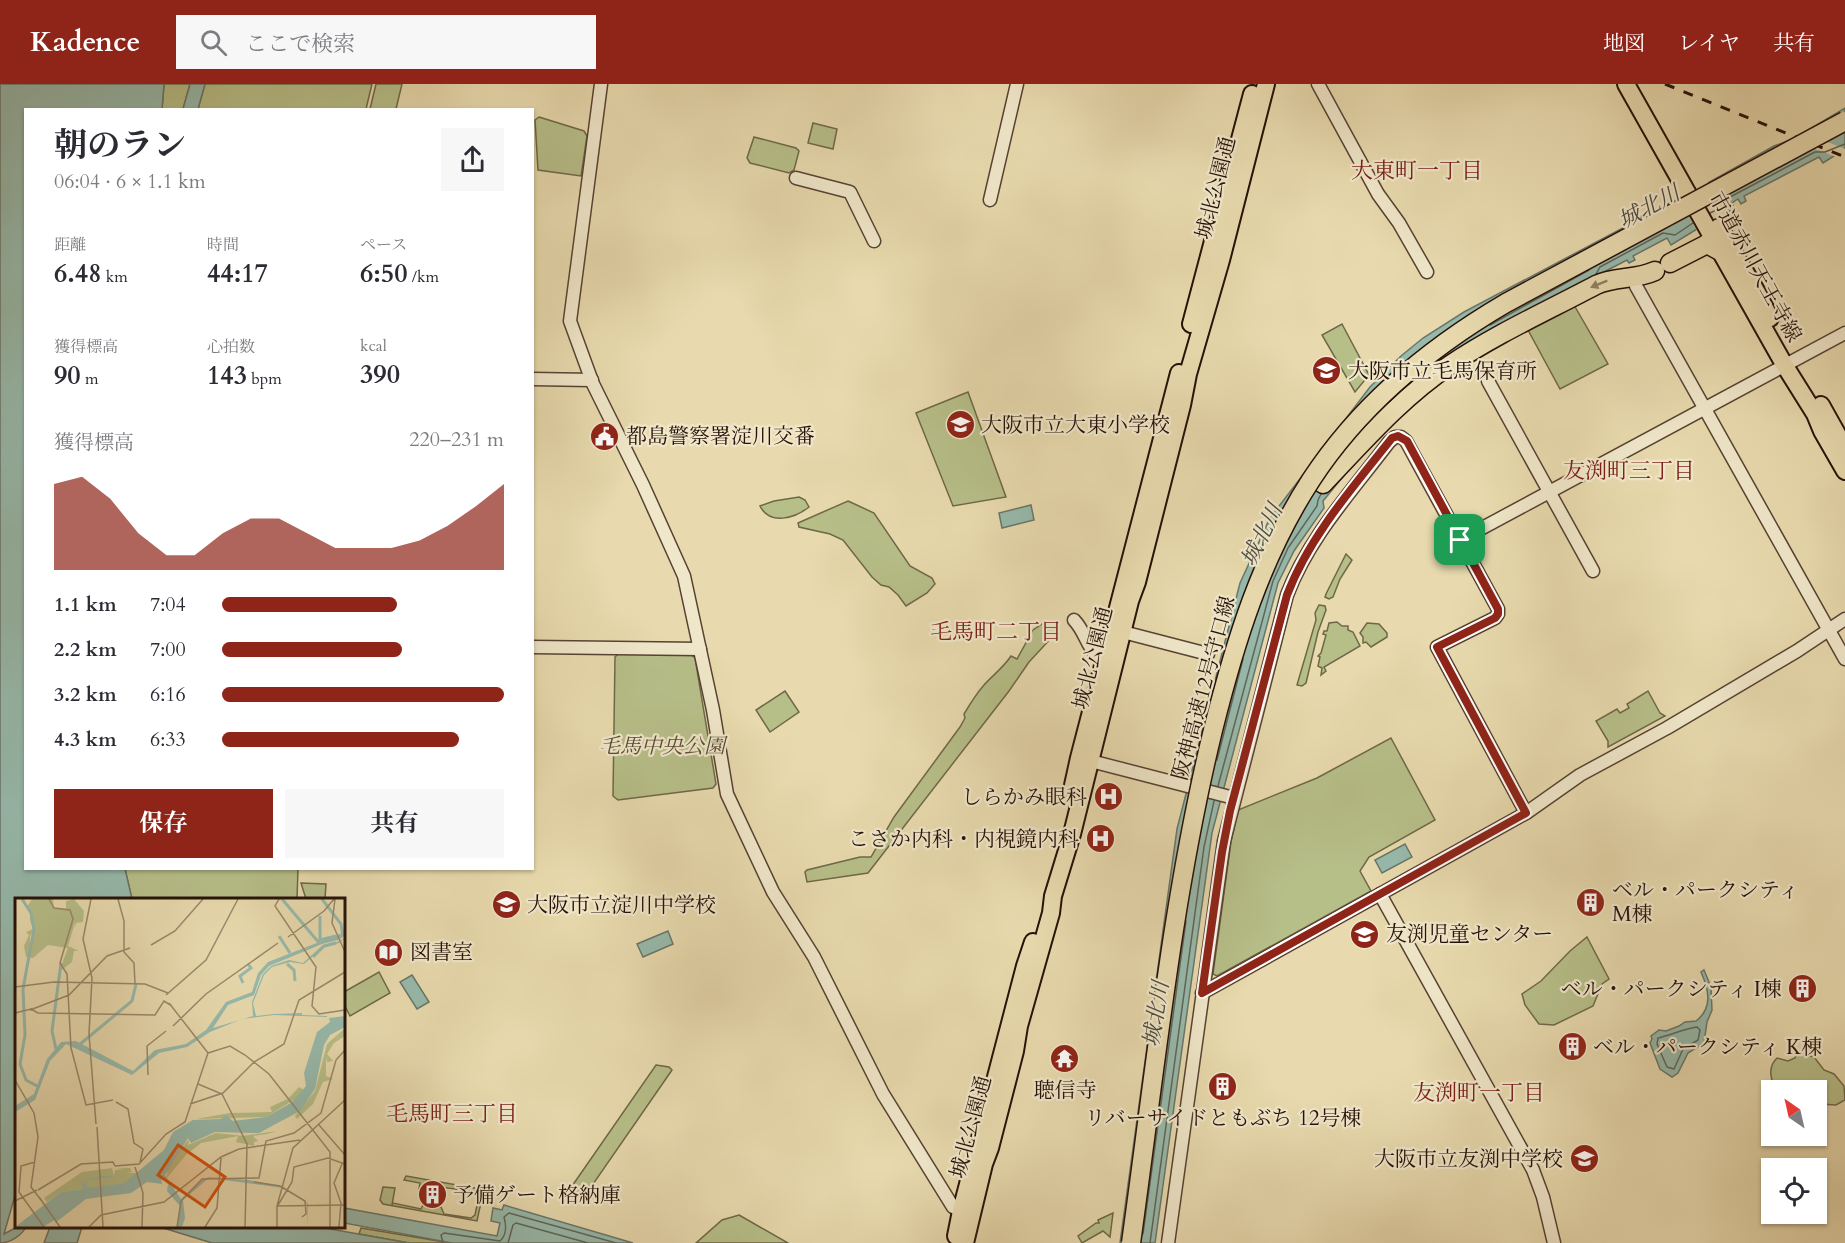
<!DOCTYPE html>
<html lang="ja">
<meta charset="utf-8">
<style>
body{margin:0;font-family:Cardo,"Noto Serif JP",serif;background:#f7f7f7;color:#2b2b33;height:100vh;display:flex;flex-direction:column;font-size:22px;white-space:nowrap}
*{box-sizing:border-box;margin:0}
p{font-size:20px;color:#7c7c81}
.icon{flex:none;width:33px;height:33px;fill:none;stroke:currentColor;stroke-width:2;stroke-linecap:round;stroke-linejoin:round}
.map{position:relative;flex:1;overflow:hidden}
.side{position:absolute;left:24px;top:24px;width:510px;height:762px;display:flex;flex-direction:column;background:#fff;border-radius:0px;box-shadow:0 2px 4px #0004}
.side>*{flex:none}
.needle{width:39px;rotate:326deg}
.buttons{position:absolute;left:1761px;top:996px;display:grid;gap:12px}
.buttons a{display:grid;place-items:center;width:66px;height:66px;border-radius:0px;background:#fff;box-shadow:0 2px 4px #0004;font-size:30px}
.pin{position:absolute;display:grid;place-items:center;width:51px;height:51px;color:#fff;margin:-26px;border-radius:12px;box-shadow:0 3px 9px #0006}
.round{display:grid;place-items:center;flex:none;width:63px;height:63px;border-radius:0px;background:#f7f7f7}
.overview{display:flex;align-items:center;justify-content:space-between;height:102px;padding:0 30px}
h1{font-size:33px;font-weight:700;line-height:45px}
.figures{display:grid;grid-template-columns:repeat(3,1fr);gap:9px;height:102px;padding:6px 30px}
.figures div{display:grid;align-content:center}
.figures b{font-size:26px;font-weight:700}
.figures small{font-size:16px;font-weight:400}
.figures p{font-size:16px}
.chart{height:168px;padding:12px 30px}
.chart p{display:flex;justify-content:space-between}
.chart svg{width:100%;height:108px;margin-top:6px;fill:#8f2418;opacity:.7}
.cta{display:flex;gap:12px;margin-top:auto;padding:12px 30px}
.cta a{flex:1;height:69px;border-radius:0px;background:#8f2418;color:#fff;font-size:24px;font-weight:700;line-height:69px;text-align:center}
.cta a+a{background:#f7f7f7;color:#2b2b33}
ul{padding:0 30px;list-style:none;font-size:20px}
li{display:grid;grid-template-columns:96px 72px 1fr;align-items:center;height:45px}
li i{height:15px;border-radius:8px;background:#8f2418}
header{display:flex;align-items:center;gap:36px;box-sizing:border-box;height:84px;padding:0 30px;background:#8f2418;color:#fff}
header strong{font-size:28px}
nav{display:flex;gap:33px;margin-inline-start:auto;font-size:21px}
.search{width:420px;height:54px;background:#f7f7f7;display:flex;align-items:center;gap:15px;box-sizing:border-box;padding:0 21px;border-radius:0px;color:#7c7c81;font-size:22px}
.map>svg:first-child{display:block}
</style>
<header>
<strong>Kadence</strong>
<div class="search"><svg class="icon" aria-label="search" viewBox="0 0 24 24"><circle cx="10" cy="10" r="6"/><path d="M15 15l6 6"/></svg>ここで検索</div>
<nav><a>地図</a><a>レイヤ</a><a>共有</a></nav>
</header>
<div class="map">
<svg width="1845" height="1159" viewBox="0 0 1845 1159">
<rect width="100%" height="100%" fill="#e8daae"/>
<filter id="stains"><feTurbulence type="fractalNoise" baseFrequency=".00333" numOctaves="4"/><feColorMatrix values="0 0 0 0 .2 0 0 0 0 .09 0 0 0 0 .02 0 0 0 .5 -.17"/></filter>
<radialGradient id="worn" r=".72"><stop offset=".6" stop-color="#630" stop-opacity="0"/><stop offset="1" stop-color="#630" stop-opacity=".3"/></radialGradient>
<g fill="#b7bf89" stroke="#6e6848" stroke-width="1.5">
<path d="M164,0H190L183,25L162,26Z"/>
<path d="M205,0H372L366,25H198Z"/>
<path d="M376,0H402L396,25H370Z"/>
<path d="M539,33L584,47L587,52L581,92L538,86L535,36Z"/>
<path d="M813,39L837,45L833,65L808,59Z"/>
<path d="M754,53L796,64L799,67L794,86L789,89L750,79L747,74Z"/>
<path d="M1574,221L1608,280L1560,305L1528,246Z"/>
<path d="M1342,240L1369,291L1355,308L1322,251Z"/>
<path d="M968,308L1006,413L953,422L916,329Z"/>
<path d="M799,413L805,416L809,423C795,434 770,442 760,422L774,417Z"/>
<path d="M848,417L874,429L910,482L932,494L935,500L927,509L906,522L898,511L889,503L881,501L872,493L843,456L830,450L799,443L798,439Z"/>
<path d="M1346,470L1352,476L1340,495L1333,513L1329,515L1325,513L1326,510Z"/>
<path d="M1319,521L1325,522L1326,526L1318,548L1306,599L1302,602L1297,601L1316,536L1315,529Z"/>
<path d="M1045,538H1053L1057,542L1055,550L1029,578L1009,607L868,789L807,798L805,788L807,786L860,773H871L894,733L960,643L965,634L964,630C970,620 976,610 984,601C993,591 1003,584 1011,572L1017,575L1033,546Z"/>
<path d="M1337,538L1342,542H1348V546L1353,548L1360,562L1324,583L1326,587L1321,591L1322,584L1318,582L1320,573L1318,572L1321,569L1326,551L1323,550L1324,547H1327L1329,539Z"/>
<path d="M1367,539L1379,540L1387,549V553L1371,563L1366,558L1363,559V553L1360,549Z"/>
<path d="M619,569L690,570L695,574L716,700L713,704L618,716L613,712L615,573Z"/>
<path d="M785,607L799,628L770,648L756,626Z"/>
<path d="M1648,607L1660,629L1665,632L1608,663V657L1596,637L1617,625L1620,629L1629,624L1627,620Z"/>
<path d="M1391,654L1435,736L1369,773L1360,787L1371,807L1217,892L1213,890L1231,758L1238,726L1317,694Z"/>
<path d="M125,785H298L297,815H132Z"/>
<path d="M301,799L326,800L325,815H306Z"/>
<path d="M1587,853L1609,895L1602,900L1593,922L1554,941L1539,940L1525,921L1522,910L1541,897L1570,867Z"/>
<path d="M379,888L390,909L350,932L344,920V908Z"/>
<path d="M1797,969L1814,973L1824,986L1834,990L1844,1002L1845,1016L1836,1021L1820,1020L1817,1026L1816,1006H1775C1771,994 1767,984 1777,974L1788,977L1795,974Z"/>
<path d="M656,981L669,983L672,986L580,1119L568,1116L566,1111L570,1105Z"/>
<path d="M406,1092L480,1105L479,1108L432,1102L431,1107L419,1105L420,1099L404,1096Z"/>
<path d="M383,1103L395,1104L392,1121L393,1119L421,1125L423,1121L441,1123L444,1130L471,1134L475,1131L479,1111L483,1109L477,1137L383,1120L380,1116Z"/>
<path d="M1113,1129L1110,1153L1103,1147L1082,1159L1078,1152L1096,1139H1099L1098,1136Z"/>
<path d="M739,1131L788,1159H696L722,1136Z"/>
<path d="M361,1144L450,1159H409L359,1150Z"/>
</g>
<g fill="#97baac" stroke="#69766a" stroke-width="1.5">
<path d="M0,0H164L162,25L26,26V784L125,785L132,815L16,816V1108L4,1150L17,1143H26C21,1152 10,1159 0,1159Z"/>
<path d="M190,0H205L198,25H183Z"/>
<path d="M1845,24V65L1823,79L1819,73L1744,112L1746,117L1741,120L1738,115L1732,119L1735,126L1725,128L1671,161L1667,154L1633,172L1635,176L1629,179L1627,176L1602,189L1419,300L1323,417L1324,424L1294,467L1278,499L1212,749L1155,1159H1120L1177,745L1240,499L1270,434L1370,303L1401,272L1423,254L1464,228L1708,99L1774,62L1793,55Z"/>
<path d="M1031,421L1034,436L1002,444L999,429Z"/>
<path d="M1405,760L1412,773L1382,789L1375,776Z"/>
<path d="M668,847L673,860L643,873L637,860Z"/>
<path d="M1704,886L1711,903L1712,926L1707,938L1704,959L1688,969L1678,989L1672,993L1660,985L1650,959L1652,955L1651,952L1659,946L1666,947L1679,942L1685,938L1696,937C1713,924 1709,906 1701,888Z"/>
<path d="M412,891L429,918L417,925L400,898Z"/>
<path d="M504,1121L633,1159H452L344,1139V1124L497,1152L500,1139L491,1137L493,1124L502,1126Z"/>
<path d="M50,1143H82L77,1159H44Z"/>
<path d="M160,1143H319L409,1159H212Z"/>
</g>
<g fill="#e8daae">
<path d="M1800,47L1845,65V68L1836,73L1787,54Z"/>
<path d="M1707,97L1726,131L1697,147L1677,112Z"/>
</g>
<g fill="none" stroke-linecap="round" stroke-linejoin="round">
<g stroke="#5e655a" stroke-width="1.5">
<path d="M1710,129L1725,122L1730,113L1815,68H1825L1845,60"/>
<path d="M1596,190L1600,183L1663,149L1675,151L1693,139"/>
<path d="M1490,241L1589,186"/>
<path d="M1217,676L1243,575"/>
<path d="M1218,702L1273,497L1288,464L1317,422L1318,416L1321,410"/>
<path d="M1697,943L1700,946L1698,956L1683,965L1674,985L1667,983L1657,960L1658,954C1671,951 1684,945 1697,943Z"/>
<path d="M1143,1150L1186,837"/>
<path d="M443,1159L441,1151L444,1149L500,1157C507,1151 506,1140 504,1133L509,1129L616,1159"/>
<path d="M508,1159L513,1141L516,1139L588,1159"/>
<path d="M1150,1159L1204,763L1214,717"/>
</g>
<defs>
<g id="tertiary">
<path d="M601,0L570,237L593,300L643,401L684,492L713,626L727,710L773,808L814,873L883,1010L953,1123L961,1127L968,1124"/>
<path d="M1318,0L1378,110L1399,139L1427,188"/>
<path d="M796,94L850,108L874,157"/>
<path d="M990,116L1017,0"/>
<path d="M1636,202L1845,575"/>
<path d="M532,295L592,296"/>
<path d="M1488,297L1593,487"/>
<path d="M1460,456L1845,249"/>
<path d="M1074,536C1090,553 1085,571 1112,577"/>
<path d="M1123,548L1208,570"/>
<path d="M532,563L700,565"/>
<path d="M1083,675L1234,714"/>
<path d="M1380,810L1533,1086L1543,1113L1554,1159"/>
<path d="M1202,909L1526,729L1580,691L1667,644L1797,567L1845,535"/>
<path d="M1168,1159L1224,757L1287,511C1309,453 1352,407 1389,358L1395,353H1401L1406,357L1498,525V530L1495,534L1437,563L1526,729"/>
</g>
<g id="primary">
<path d="M1626,0L1785,282L1815,330L1822,347L1845,387"/>
<path d="M1720,144L1759,212L1770,234"/>
<path d="M1191,240L1252,10"/>
<path d="M1821,321L1845,364"/>
<path d="M1072,706L1079,674L1179,289"/>
<path d="M956,1152L961,1127L1025,882L1033,858"/>
<path d="M965,1159L984,1080L990,1064L1015,967L1019,942L1051,829L1053,812L1072,750L1130,517L1137,498L1182,321L1188,290L1221,176L1266,0"/>
</g>
<g id="motorway">
<path d="M1707,160L1718,148L1719,144"/>
<path d="M1670,179L1707,160L1720,167"/>
<path d="M1323,400C1363,358 1402,313 1450,281C1496,250 1547,227 1596,201C1615,192 1636,196 1655,187"/>
</g>
</defs>
<use href="#tertiary" stroke="#564232" stroke-width="15"/>
<use href="#primary" stroke="#251008" stroke-width="20"/>
<use href="#motorway" stroke="#251008" stroke-width="21"/>
<use href="#tertiary" stroke="#f0e7ca" stroke-width="12"/>
<use href="#primary" stroke="#e8daae" stroke-width="16"/>
<use href="#motorway" stroke="#e8daae" stroke-width="18"/>
<path stroke="#251008" stroke-width="3" stroke-dasharray="10 10" stroke-linecap="butt" d="M1665,0L1845,73"/>
<defs>
<path id="motorway-bridge" d="M1131,1159C1155,988 1172,814 1213,646C1235,558 1261,473 1311,396C1360,321 1429,264 1506,219L1845,37"/>
</defs>
<use href="#motorway-bridge" stroke="#251008" stroke-width="21" stroke-linecap="butt"/>
<use href="#motorway-bridge" stroke="#e8daae" stroke-width="18"/>
</g>
<defs><path id="oneway-solid" d="M-6-.8H1V-3.2L6.5 0L1 3.2V.8H-6Z" transform="scale(1.5)"/></defs>
<use fill="#907f63" href="#oneway-solid" transform="translate(1599 200) rotate(158)"/>
<g fill="none" stroke-linecap="round" stroke-linejoin="round">
<defs>
<path id="route" d="M1398,352L1407,357L1498,525V530L1495,534L1437,563L1526,729L1202,909L1222,768L1230,727L1287,511C1309,453 1353,403 1392,354Z"/>
</defs>
<use href="#route" stroke="#fff" stroke-width="12"/>
<use href="#route" stroke="#8f2418" stroke-width="8"/>
</g>
<defs>
<symbol id="school-disc" viewBox="-11 -11 22 22"><circle r="9.5" fill="#8f2418" stroke="#f0e7ca"/><path d="M0-5L7-2L0 1L-7-2ZM-4 1L0 2.5L4 1V4Q0 6-4 4Z" fill="#fff"/></symbol>
<symbol id="civic-disc" viewBox="-11 -11 22 22"><circle r="9.5" fill="#8f2418" stroke="#f0e7ca"/><path d="M-.6-6.5H3V-4.5H.6V-3L4-1V1h2V6H-6V1h2V-1L-.6-3ZM-1.2 2.5V6h2.4V2.5Z" fill="#fff"/></symbol>
<symbol id="hospital-disc" viewBox="-11 -11 22 22"><circle r="9.5" fill="#8f2418" stroke="#f0e7ca"/><path d="M-5-5h3v3.5h4V-5h3V5h-3V1.5h-4V5h-3Z" fill="#fff"/></symbol>
<symbol id="building-disc" viewBox="-11 -11 22 22"><circle r="9.5" fill="#8f2418" stroke="#f0e7ca"/><path d="M-4-6H4V6H1V3H-1V6H-4ZM-2.5-4.3h1.7v1.8h-1.7ZM.8-4.3h1.7v1.8H.8ZM-2.5-1h1.7V.8h-1.7ZM.8-1h1.7V.8H.8Z" fill="#fff"/></symbol>
<symbol id="library-disc" viewBox="-11 -11 22 22"><circle r="9.5" fill="#8f2418" stroke="#f0e7ca"/><path d="M-6-4Q-3-5.5-.7-3.5V5Q-3 3-6 4ZM6-4Q3-5.5 .7-3.5V5Q3 3 6 4Z" fill="#fff"/></symbol>
<symbol id="temple-disc" viewBox="-11 -11 22 22"><circle r="9.5" fill="#8f2418" stroke="#f0e7ca"/><path d="M0-6L5-2H3V0L6.5 2.5H4V6H1.5V3h-3V6H-4V2.5H-6.5L-3 0V-2H-5Z" fill="#fff"/></symbol>
</defs>
<g fill-rule="evenodd">
<use href="#school-disc" x="1310" y="270" width="33" height="33"/>
<use href="#school-disc" x="944" y="324" width="33" height="33"/>
<use href="#civic-disc" x="588" y="336" width="33" height="33"/>
<use href="#hospital-disc" x="1092" y="696" width="33" height="33"/>
<use href="#hospital-disc" x="1084" y="738" width="33" height="33"/>
<use href="#building-disc" x="1574" y="802" width="33" height="33"/>
<use href="#school-disc" x="490" y="804" width="33" height="33"/>
<use href="#school-disc" x="1348" y="834" width="33" height="33"/>
<use href="#library-disc" x="372" y="852" width="33" height="33"/>
<use href="#building-disc" x="1786" y="888" width="33" height="33"/>
<use href="#building-disc" x="1556" y="946" width="33" height="33"/>
<use href="#temple-disc" x="1048" y="958" width="33" height="33"/>
<use href="#building-disc" x="1206" y="986" width="33" height="33"/>
<use href="#school-disc" x="1568" y="1058" width="33" height="33"/>
<use href="#building-disc" x="416" y="1094" width="33" height="33"/>
</g>
<g text-anchor="middle" dominant-baseline="central" stroke-width="4.5" stroke-linejoin="round" paint-order="stroke">
<g font-size="21" fill="#251008" stroke="#f0e7ca">
<text transform="translate(1216 104) rotate(-76)">城北公園通</text>
<text transform="translate(1755 183) rotate(61)">市道赤川天王寺線</text>
<text transform="translate(1093 574) rotate(-76)">城北公園通</text>
<text transform="translate(1204 604) rotate(-75)">阪神高速12号守口線</text>
<text transform="translate(971 1043) rotate(-75)">城北公園通</text>
</g>
<g font-size="21" fill="#251008" stroke="#f0e7ca" text-anchor="start">
<text x="1348" y="287">大阪市立毛馬保育所</text>
<text x="981" y="341">大阪市立大東小学校</text>
<text x="626" y="352">都島警察署淀川交番</text>
<text x="1087" y="713" text-anchor="end">しらかみ眼科</text>
<text x="1079" y="755" text-anchor="end">こさか内科・内視鏡内科</text>
<text x="1612" y="806">ベル・パークシティ<tspan x="1612" dy="24">M棟</tspan></text>
<text x="527" y="821">大阪市立淀川中学校</text>
<text x="1386" y="850">友渕児童センター</text>
<text x="410" y="868">図書室</text>
<text x="1782" y="905" text-anchor="end">ベル・パークシティ I棟</text>
<text x="1593" y="963">ベル・パークシティ K棟</text>
<text x="1065" y="1006" text-anchor="middle">聴信寺</text>
<text x="1223" y="1034" text-anchor="middle">リバーサイドともぶち 12号棟</text>
<text x="1563" y="1075" text-anchor="end">大阪市立友渕中学校</text>
<text x="453" y="1111">予備ゲート格納庫</text>
</g>
<g font-size="21" font-style="italic" fill="#584d35" stroke="#f0e7ca">
<text x="662" y="662">毛馬中央公園</text>
</g>
<g font-size="22" fill="#7a1f14" stroke="#f0e7ca">
<text x="1417" y="87">大東町一丁目</text>
<text x="1629" y="387">友渕町三丁目</text>
<text x="996" y="548">毛馬町二丁目</text>
<text x="1479" y="1009">友渕町一丁目</text>
<text x="452" y="1030">毛馬町三丁目</text>
</g>
<g font-size="22" font-style="italic" fill="#4d4c41" stroke="#f0e7ca">
<text transform="translate(1649 123) rotate(-28)">城北川</text>
<text transform="translate(1262 451) rotate(-64)">城北川</text>
<text transform="translate(1156 930) rotate(-81)">城北川</text>
</g>
</g>
<g transform="translate(15 814)">
<rect width="330" height="330" fill="#e8daae"/>
<path d="M17,1H38L39,10L51,11V3L59,1L69,13L68,24L61,25V30L60,25L53,48L64,53H59L57,64L44,74L53,50L33,47L18,60L11,59L9,48L14,37L11,34L18,31L15,22V16L19,32L15,38V46L20,32L17,16L12,9ZM330,130V138L319,145L312,156L318,163L312,164L311,158V178L318,181L308,184L298,206L282,221L280,218L300,193L312,146ZM284,189L289,192L280,201L251,219L181,221L215,215L257,214L255,209L273,201ZM262,233L252,236L238,238L243,243L239,244V248L221,244L223,238L186,245L171,257L151,281L154,266L174,241L173,247L201,235L228,238ZM97,270L99,278L100,272L110,271L100,270H115L117,274L112,275H122L110,285L46,294L32,304L29,300L67,274Z" fill="#b7bf89"/>
<path d="M330,34L328,39L323,42L307,46L254,68L246,77L239,97L213,107L198,130L238,118L237,104L248,76L256,68L274,62L288,65L308,47L322,44L330,40L324,45L307,50L289,66L275,64L257,69L249,77L238,105L241,118L259,116L287,115V117L312,118V119L259,117L227,121L195,134L172,149L144,155L117,177L51,146L35,163L20,202L0,214V208L19,196L32,161L46,144L61,143L118,173L140,152L171,146L191,132L211,104L237,94L243,75L253,64ZM330,118V129L315,137L309,147L300,191L285,213L244,235L200,234L176,245L173,240L150,277L166,301L186,282L194,279L233,282L267,288L293,305V329L292,305L268,290L194,280L168,302L170,320L167,329H162L165,308L152,293L153,286L146,278L147,286L132,284L116,295L71,301L40,325L41,321L28,329H0L46,294L68,291L66,283L86,278H102L67,283L69,290V286L72,284V290L109,285L149,252L158,234L178,222L206,221L211,217L218,223L251,219L276,205L291,188L289,175L302,134L315,124L314,120Z" fill="#97baac"/>
<path fill="none" stroke="#97baac" stroke-width="3" d="M7,1L16,15L19,31L8,91L10,137L5,166L11,182L24,189M267,1L305,46M307,1L326,26L328,38M305,18V42L321,38M264,38L275,55M298,59L309,48L321,45M272,66L279,72L280,83M228,85L225,78L236,70L233,66M64,147L117,103L121,86M41,151L37,133L46,65"/>
<path fill="none" stroke="#9a896c" stroke-width="1.5" d="M34,1L39,10L55,12L58,21L45,65L52,76L56,150L71,207L98,202M76,1L68,41L77,80L74,136L81,226M103,1L109,23V54L119,65L120,86M264,1L260,8L301,69L297,108L304,116L330,112M320,1L317,25L330,54M273,39L309,13L319,1M136,47L160,33L188,1M0,89L39,84L130,86L153,95M151,97L191,62L223,1M154,105L193,155M15,112L54,97L92,58L115,50M0,115L16,111L23,115L140,117L149,103L157,108M158,128L191,96L263,45M193,155L215,148L230,157L254,176L315,254V329M133,177L132,148L151,133M0,182L19,215L23,239L16,289L26,302M183,186L207,196L232,246L230,329M101,204L113,211L119,245L128,251L125,265M175,206L208,195L239,164L269,146L284,102L330,74M304,227L330,257M82,229L88,329M20,264L6,268L4,294L29,329M100,268L124,266L151,236L170,224L193,155M120,269L128,295L127,329M239,284L265,288L290,303L291,316L287,319M23,292L66,266L98,264L100,268M24,299L45,329M0,303L22,292M263,307L277,284L279,269L313,260L330,266M262,308L330,307M74,329L86,317L149,304L206,259L224,251L285,242M162,329L166,303L187,281L244,280L251,243L279,235L306,215L321,162L330,152M190,329L202,310L206,260M262,329V308L278,250L330,202M324,329L326,305L319,285L327,266"/>
<path fill="#d4520c" fill-opacity="0.15" stroke="#d4520c" stroke-width="3" d="M163,247L210,279L190,309L143,277Z"/>
<rect width="330" height="330" fill="none" stroke="#251008" stroke-width="3"/>
</g>
<rect width="100%" height="100%" filter="url(#stains)"/>
<rect width="100%" height="100%" fill="url(#worn)"/>
</svg>
<div class="buttons">
<a><svg class="needle" viewBox="-14 -14 28 28"><path d="M0-13l5 13h-10z" fill="#e53935"/><path d="M0 13l5-13h-10z" fill="#7c7c81"/></svg></a>
<a><svg class="icon" aria-label="locate" viewBox="0 0 24 24"><circle cx="12" cy="12" r="6"/><path d="M12 2v4M12 18v4M2 12h4M18 12h4"/></svg></a>
</div>
<div class="pin" style="left:1460px;top:456px;background:#1e9e55"><svg class="icon" aria-label="arrive" viewBox="0 0 24 24"><path d="M6 21V4h12l-3 4 3 4H6"/></svg></div>
<section class="side">
<div class="overview"><div><h1>朝のラン</h1><p>06:04 · 6 × 1.1 km</p></div><a class="round"><svg class="icon" aria-label="share" viewBox="0 0 24 24"><path d="M12 15V3M7 8l5-5 5 5M5 13v7h14v-7"/></svg></a></div>
<div class="figures">
<div><p>距離</p><b>6.48<small> km</small></b></div>
<div><p>時間</p><b>44:17</b></div>
<div><p>ペース</p><b>6:50<small> /km</small></b></div>
</div>
<div class="figures">
<div><p>獲得標高</p><b>90<small> m</small></b></div>
<div><p>心拍数</p><b>143<small> bpm</small></b></div>
<div><p>kcal</p><b>390</b></div>
</div>
<div class="chart"><p><span>獲得標高</span>220–231 m</p>
<svg viewBox="0 0 160 44" preserveAspectRatio="none"><path d="M0 44V9L10 6L20 15L30 29L40 38L50 38L60 29L70 23L80 23L90 29L100 35L110 35L120 35L130 32L140 26L150 18L160 9V44z"/></svg>
</div>
<ul>
<li><b>1.1 km</b>7:04<i style="width:62%"></i></li>
<li><b>2.2 km</b>7:00<i style="width:64%"></i></li>
<li><b>3.2 km</b>6:16<i style="width:100%"></i></li>
<li><b>4.3 km</b>6:33<i style="width:84%"></i></li>
</ul>
<div class="cta"><a>保存</a><a>共有</a></div>
</section>
</div>
